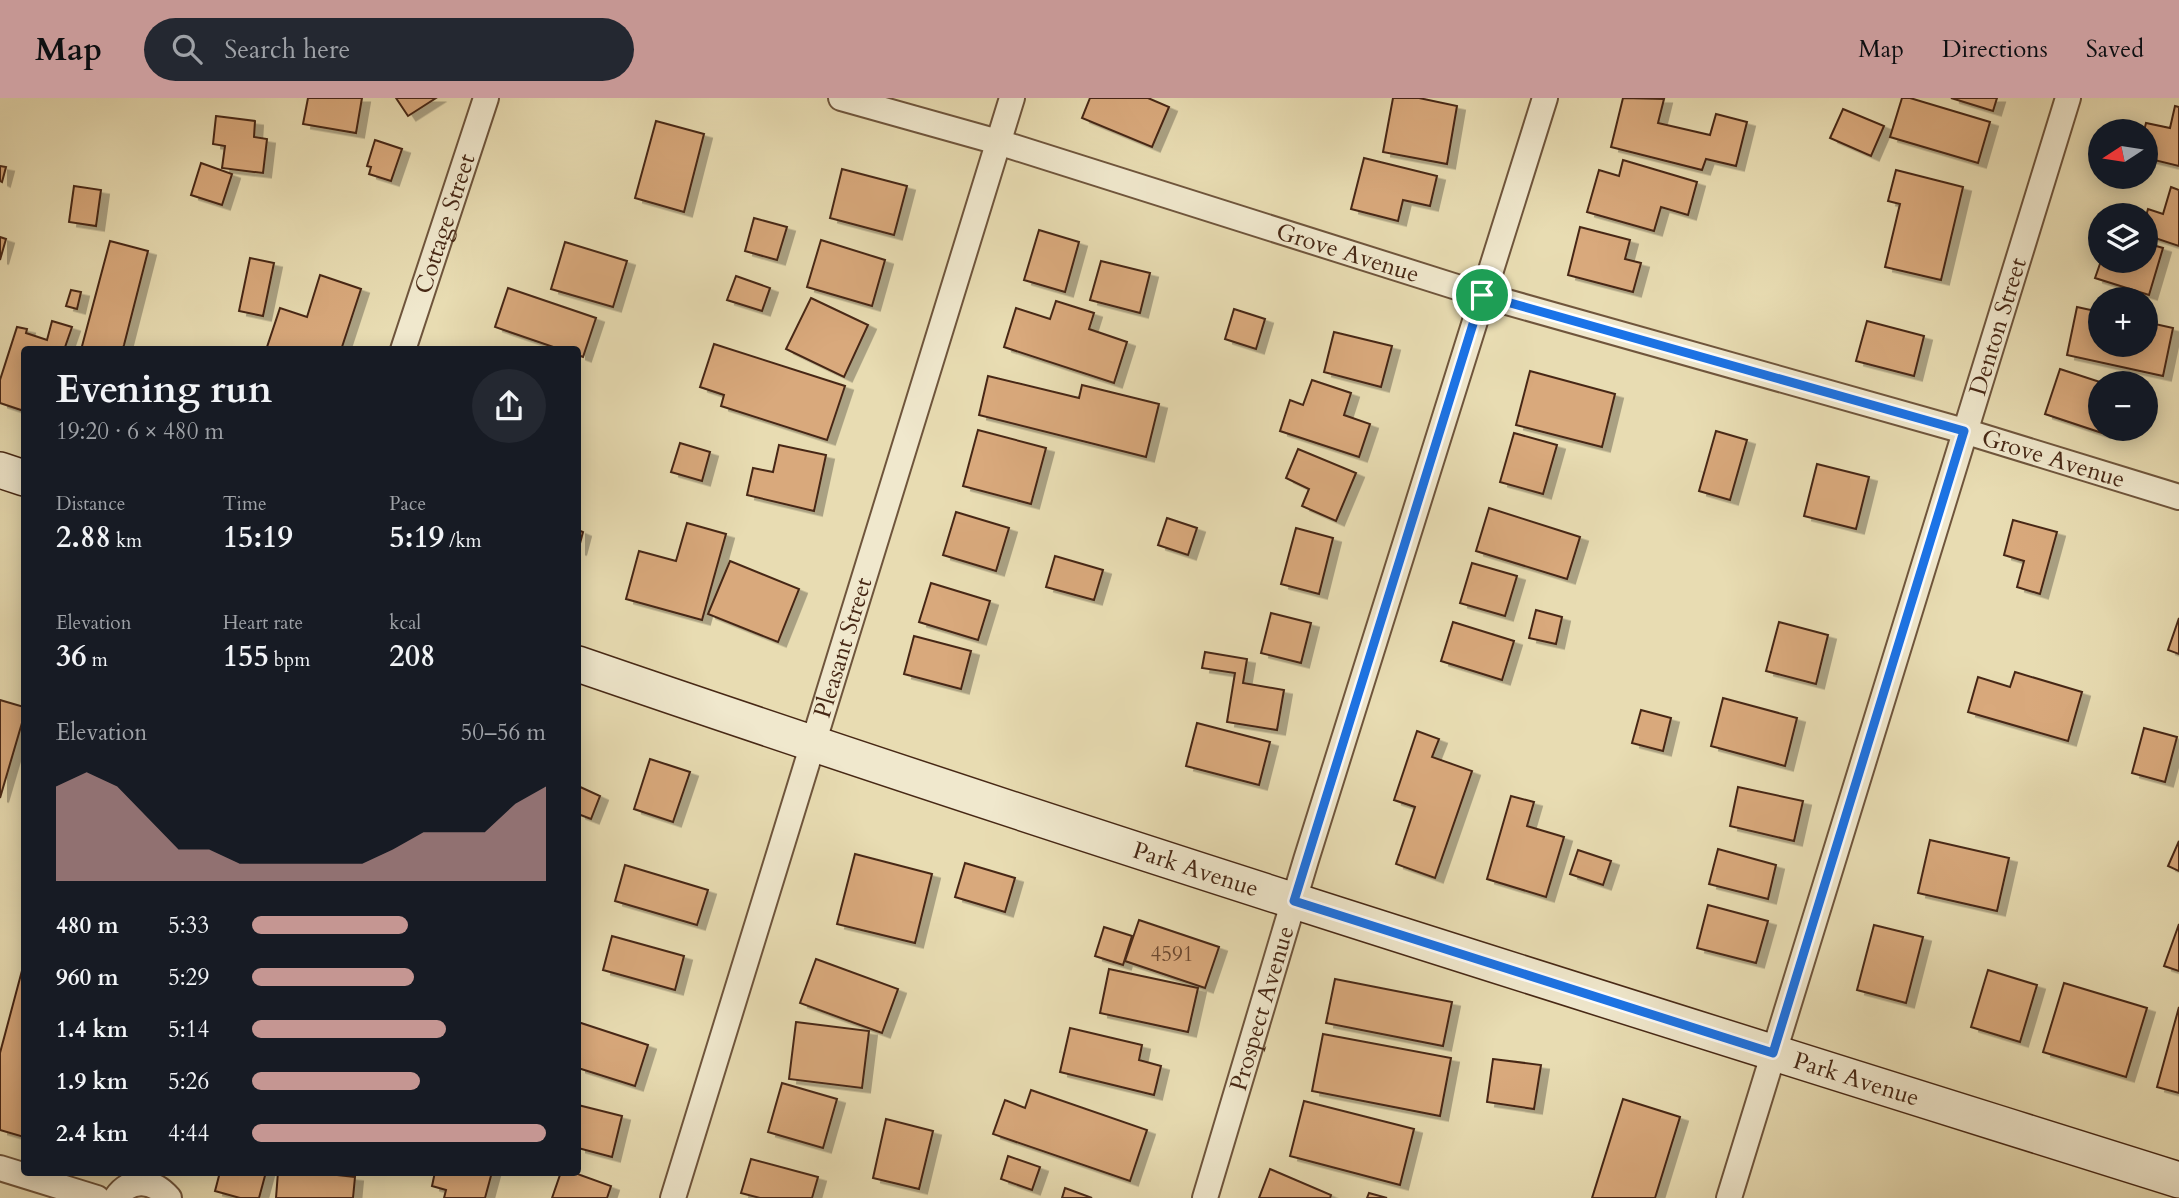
<!DOCTYPE html>
<meta charset="utf-8">
<style>
body{margin:0;font-family:Cardo,serif;background:#242831;color:#f1f3f6;height:100vh;display:flex;flex-direction:column;font-size:26px;white-space:nowrap}
*{box-sizing:border-box;margin:0}
p{font-size:23px;color:#9ea1a6}
.icon{flex:none;width:38px;height:38px;fill:none;stroke:currentColor;stroke-width:2;stroke-linecap:round;stroke-linejoin:round}
.map{position:relative;flex:1;overflow:hidden}
.side{position:absolute;left:21px;top:248px;width:560px;height:830px;display:flex;flex-direction:column;background:#171b24;border-radius:7px;box-shadow:0 4px 18px #0003}
.side>*{flex:none}
.needle{width:46px;rotate:258deg}
.buttons{position:absolute;left:2088px;top:21px;display:grid;gap:14px}
.buttons a{display:grid;place-items:center;width:70px;height:70px;border-radius:50%;background:#171b24;box-shadow:0 4px 18px #0003;font-size:35px}
.pin{position:absolute;display:grid;place-items:center;width:60px;height:60px;color:#fff;margin:-30px;border:4px solid #fff;border-radius:50%;box-shadow:0 2px 7px #0007}
.round{display:grid;place-items:center;flex:none;width:74px;height:74px;border-radius:37px;background:#242831}
.head{display:flex;align-items:center;justify-content:space-between;height:119px;padding:0 35px}
h1{font-size:38px;font-weight:800;line-height:52px}
.figures{display:grid;grid-template-columns:repeat(3,1fr);gap:10px;height:119px;padding:7px 35px}
.figures div{display:grid;align-content:center}
.figures b{font-size:30px;font-weight:800}
.figures small{font-size:19px;font-weight:400}
.figures p{font-size:19px}
.chart{height:196px;padding:14px 35px}
.chart p{display:flex;justify-content:space-between}
.chart svg{width:100%;height:126px;margin-top:7px;fill:#c59692;opacity:.7}
ul{padding:0 35px;list-style:none;font-size:23px}
li{display:grid;grid-template-columns:112px 84px 1fr;align-items:center;height:52px}
li i{height:18px;border-radius:9px;background:#c59692}
header{display:flex;align-items:center;gap:42px;box-sizing:border-box;height:98px;padding:0 35px;background:#c59692;color:#111}
header strong{font-size:33px}
nav{display:flex;gap:38px;margin-inline-start:auto;font-size:24px}
.search{width:490px;height:63px;background:#242831;display:flex;align-items:center;gap:18px;box-sizing:border-box;padding:0 24px;border-radius:38px;color:#9ea1a6;font-size:26px}
.map>svg:first-child{display:block}
</style>
<header>
<strong>Map</strong>
<div class="search"><svg class="icon" aria-label="search" viewBox="0 0 24 24"><circle cx="10" cy="10" r="6"/><path d="M15 15l6 6"/></svg>Search here</div>
<nav><a>Map</a><a>Directions</a><a>Saved</a></nav>
</header>
<div class="map">
<svg width="2179" height="1100" viewBox="0 0 2179 1100">
<defs>
<filter id="shadow"><feDropShadow dx="8" dy="4.5" stdDeviation="0" flood-color="#0004"/></filter>
</defs>
<rect width="100%" height="100%" fill="#e8dcb2"/>
<filter id="stains"><feTurbulence type="fractalNoise" baseFrequency=".00286" numOctaves="4"/><feColorMatrix values="0 0 0 0 .2 0 0 0 0 .09 0 0 0 0 .02 0 0 0 .5 -.17"/></filter>
<radialGradient id="worn" r=".72"><stop offset=".6" stop-color="#630" stop-opacity="0"/><stop offset="1" stop-color="#630" stop-opacity=".3"/></radialGradient>
<g fill="#d9a97c" stroke="#472815" stroke-width="2" filter="url(#shadow)">
<path d="M308,0H362L356,35L303,26Z"/>
<path d="M396,0H436L408,18Z"/>
<path d="M1090,0H1148L1169,9L1152,49L1082,20Z"/>
<path d="M1393,0H1419L1457,8L1447,66L1383,54Z"/>
<path d="M1623,0L1664,1L1658,25L1710,37L1716,16L1747,24L1736,68L1706,61L1702,72L1611,49Z"/>
<path d="M1902,0H1910L1990,24L1978,65L1890,39Z"/>
<path d="M1951,0H1997L1993,13Z"/>
<path d="M2175,8L2179,9V68L2146,60L2144,33L2146,25L2170,30Z"/>
<path d="M1843,11L1884,28L1871,58L1830,40Z"/>
<path d="M216,18L255,23L254,39L267,41L263,75L222,70L225,48L213,46Z"/>
<path d="M656,23L704,36L684,114L635,100Z"/>
<path d="M375,42L402,51L391,83L369,76L371,69L367,68Z"/>
<path d="M1364,60L1437,78L1430,108L1403,102L1398,123L1351,111Z"/>
<path d="M1623,62L1697,84L1688,117L1661,109L1654,133L1587,114L1599,72L1619,78Z"/>
<path d="M201,65L232,76L222,107L191,97Z"/>
<path d="M0,68L6,69L2,84L0,83Z"/>
<path d="M842,71L907,88L894,137L830,120Z"/>
<path d="M1896,72L1963,89L1941,182L1885,169L1900,106L1888,103Z"/>
<path d="M74,88L101,92L96,128L69,124Z"/>
<path d="M2171,89L2179,92V148L2146,137V118L2148,111L2163,116Z"/>
<path d="M754,120L787,129L777,162L745,153Z"/>
<path d="M1580,129L1630,142L1625,161L1641,165L1633,194L1568,177Z"/>
<path d="M1039,132L1079,144L1065,194L1024,182Z"/>
<path d="M0,139L6,141L0,162Z"/>
<path d="M821,142L885,162L872,208L807,189Z"/>
<path d="M110,143L148,153L124,247L122,252H81Z"/>
<path d="M565,144L627,163L613,209L551,191Z"/>
<path d="M2146,145L2163,150L2149,197L2095,180L2101,163H2146Z"/>
<path d="M250,160L274,165L263,218L239,213Z"/>
<path d="M1101,163L1150,175L1140,215L1090,202Z"/>
<path d="M320,177L361,191L341,252H266L280,210L307,219Z"/>
<path d="M736,178L770,190L762,213L727,202Z"/>
<path d="M508,190L596,220L583,259L578,257V252H562L495,229Z"/>
<path d="M71,192L81,194L77,211L66,208Z"/>
<path d="M811,200L868,227L844,279L786,251Z"/>
<path d="M1056,203L1094,215L1089,231L1127,244L1114,285L1004,249L1016,210L1050,221Z"/>
<path d="M2077,209L2100,214V247H2146V224L2173,230L2163,278L2067,257Z"/>
<path d="M1234,211L1265,221L1256,251L1225,241Z"/>
<path d="M52,223L72,229L64,252H24V313L0,305V282L17,229L27,231L26,235L47,242Z"/>
<path d="M1867,223L1924,238L1914,278L1856,263Z"/>
<path d="M1334,234L1392,248L1381,289L1324,274Z"/>
<path d="M714,246L845,288L827,342L721,308L724,297L700,289Z"/>
<path d="M2060,271L2103,285H2100V331H2104L2102,335L2045,316Z"/>
<path d="M1530,273L1615,296L1602,349L1516,327Z"/>
<path d="M988,278L1079,300L1082,287L1159,306L1146,359L979,317Z"/>
<path d="M1312,282L1351,295L1344,317L1370,326L1359,359L1280,333L1290,302L1303,307Z"/>
<path d="M978,332L1046,350L1031,406L963,388Z"/>
<path d="M1716,333L1747,342L1730,402L1699,393Z"/>
<path d="M1514,335L1557,347L1543,396L1500,384Z"/>
<path d="M680,345L710,354L702,383L671,374Z"/>
<path d="M779,347L826,357L814,413L747,397L753,370L773,374Z"/>
<path d="M1298,351L1356,375L1336,423L1302,408L1309,391L1286,380Z"/>
<path d="M1817,366L1869,379L1856,431L1804,418Z"/>
<path d="M1489,410L1580,439L1567,481L1476,453Z"/>
<path d="M956,414L1009,430L996,473L943,457Z"/>
<path d="M1167,420L1197,430L1188,457L1158,447Z"/>
<path d="M2013,422L2057,434L2040,496L2017,489L2024,463L2004,457Z"/>
<path d="M687,425L726,436L702,522L626,501L639,453L676,463Z"/>
<path d="M1296,430L1333,440L1319,496L1281,486Z"/>
<path d="M578,432L583,434L578,453Z"/>
<path d="M1055,458L1103,472L1094,502L1046,489Z"/>
<path d="M730,463L799,491L778,544L708,516Z"/>
<path d="M1472,465L1517,478L1505,518L1460,505Z"/>
<path d="M931,485L990,503L978,542L919,524Z"/>
<path d="M1536,512L1562,519L1556,546L1529,540Z"/>
<path d="M1271,515L1311,525L1301,565L1261,555Z"/>
<path d="M2179,520V556L2168,552Z"/>
<path d="M1453,524L1514,543L1502,582L1441,563Z"/>
<path d="M1779,524L1828,537L1816,586L1766,573Z"/>
<path d="M914,538L971,553L961,591L904,576Z"/>
<path d="M1205,554L1247,561L1243,585L1284,592L1277,632L1227,624L1235,575L1202,570Z"/>
<path d="M2015,574L2082,594L2068,643L1968,614L1978,579L2010,589Z"/>
<path d="M1723,600L1797,620L1785,668L1711,648Z"/>
<path d="M0,602L24,609V618L0,700Z"/>
<path d="M1641,612L1671,620L1663,653L1632,645Z"/>
<path d="M1197,625L1270,644L1259,687L1186,668Z"/>
<path d="M2144,630L2177,639L2165,684L2132,675Z"/>
<path d="M1417,633L1439,641L1432,659L1472,673L1435,780L1396,766L1415,709L1394,702Z"/>
<path d="M650,661L690,674L673,724L634,711Z"/>
<path d="M578,688L600,698L591,721L578,716Z"/>
<path d="M1738,689L1803,703L1794,743L1730,728Z"/>
<path d="M1511,698L1534,704L1527,728L1564,739L1546,799L1487,781Z"/>
<path d="M1930,742L2009,760L1997,813L1918,795Z"/>
<path d="M2179,743V773L2168,768Z"/>
<path d="M1718,751L1776,767L1768,801L1709,786Z"/>
<path d="M1578,752L1611,763L1603,787L1570,776Z"/>
<path d="M855,756L932,776L915,845L837,826Z"/>
<path d="M965,765L1015,780L1005,814L955,799Z"/>
<path d="M625,767L708,792L697,827L615,803Z"/>
<path d="M1708,807L1768,823L1756,865L1697,850Z"/>
<path d="M1139,822L1219,849L1205,890L1125,863Z"/>
<path d="M2179,826V873L2164,868Z"/>
<path d="M1874,827L1923,839L1906,905L1857,892Z"/>
<path d="M1104,829L1132,838L1123,867L1095,858Z"/>
<path d="M612,838L684,858L675,892L603,872Z"/>
<path d="M816,861L898,891L882,935L800,905Z"/>
<path d="M24,865V1039L0,1032V955Z"/>
<path d="M1109,871L1198,890L1188,934L1100,915Z"/>
<path d="M1988,872L2037,887L2020,944L1971,929Z"/>
<path d="M1335,881L1452,904L1443,948L1326,925Z"/>
<path d="M2064,885L2147,910L2126,979L2043,954Z"/>
<path d="M2179,909V995L2157,989Z"/>
<path d="M578,924L648,947L635,988L578,970Z"/>
<path d="M796,924L869,933L862,990L789,981Z"/>
<path d="M1070,930L1142,947L1139,962L1161,968L1154,997L1060,974Z"/>
<path d="M1323,936L1451,960L1440,1018L1312,993Z"/>
<path d="M1493,961L1541,967L1534,1011L1487,1004Z"/>
<path d="M782,985L837,1001L823,1050L768,1034Z"/>
<path d="M1031,992L1147,1032L1130,1083L993,1036L1005,1002L1025,1010Z"/>
<path d="M1623,1001L1680,1019L1655,1100H1592Z"/>
<path d="M1304,1003L1414,1031L1400,1087L1290,1058Z"/>
<path d="M578,1007L622,1018L612,1059L578,1050Z"/>
<path d="M886,1021L933,1033L919,1091L873,1080Z"/>
<path d="M1008,1058L1040,1069L1032,1092L1001,1081Z"/>
<path d="M751,1061L818,1079L812,1100H760L741,1095Z"/>
<path d="M1270,1071L1331,1097L1330,1100H1259Z"/>
<path d="M220,1074H266L259,1100H240L215,1093Z"/>
<path d="M278,1074H338V1077L355,1079L353,1100H276Z"/>
<path d="M435,1074H492L485,1100H444L446,1092L432,1088Z"/>
<path d="M561,1074H572L611,1088L607,1100H552Z"/>
<path d="M1065,1090L1092,1100H1062Z"/>
<path d="M1369,1095L1387,1100H1367Z"/>
</g>
<g fill="none" stroke-linecap="round" stroke-linejoin="round">
<defs>
<g id="street">
<path id="s1" d="M841,0L998,44L1482,197L1964,333L2179,399"/>
<path id="s2" d="M403,252L486,0"/>
<path d="M0,1070L97,1100"/>
<path d="M116,1100C130,1079 154,1082 169,1100"/>
<path id="s3" d="M673,1100L1012,0"/>
<path id="s4" d="M1205,1100L1306,762L1545,0"/>
<path id="s5" d="M1729,1100L2068,0"/>
</g>
<g id="secondary">
<path d="M0,372L24,380"/>
<path id="s6" d="M578,566C1108,748 1644,914 2179,1082"/>
</g>
</defs>
<use href="#street" stroke="#6f553c" stroke-width="28"/>
<use href="#secondary" stroke="#472815" stroke-width="38"/>
<use href="#street" stroke="#f0e8cd" stroke-width="24"/>
<use href="#secondary" stroke="#f0e8cd" stroke-width="35"/>
</g>
<g fill="none" stroke-linecap="round" stroke-linejoin="round">
<defs>
<path id="route" d="M1482,197L1964,333L1773,955L1294,803Z"/>
</defs>
<use href="#route" stroke="#fff" stroke-width="14"/>
<use href="#route" stroke="#1a73e8" stroke-width="9"/>
</g>
<g text-anchor="middle" dominant-baseline="central" stroke-width="5" stroke-linejoin="round" paint-order="stroke">
<g font-size="21" fill="#6c482f">
<text x="1172" y="856">4591</text>
</g>
<g font-size="24" fill="#472815" stroke="#f0e8cd">
<text stroke="none"><textPath href="#s2" startOffset="133">Cottage Street</textPath></text>
<text stroke="none"><textPath href="#s1" startOffset="530">Grove Avenue</textPath></text>
<text stroke="none"><textPath href="#s5" startOffset="912">Denton Street</textPath></text>
<text stroke="none"><textPath href="#s1" startOffset="1265">Grove Avenue</textPath></text>
<text stroke="none"><textPath href="#s3" startOffset="576">Pleasant Street</textPath></text>
<text stroke="none"><textPath href="#s6" startOffset="651">Park Avenue</textPath></text>
<text stroke="none"><textPath href="#s4" startOffset="198">Prospect Avenue</textPath></text>
<text stroke="none"><textPath href="#s6" startOffset="1344">Park Avenue</textPath></text>
</g>
</g>
<rect width="100%" height="100%" filter="url(#stains)"/>
<rect width="100%" height="100%" fill="url(#worn)"/>
</svg>
<div class="buttons">
<a><svg class="needle" viewBox="-14 -14 28 28"><path d="M0-13l5 13h-10z" fill="#e53935"/><path d="M0 13l5-13h-10z" fill="#9ea1a6"/></svg></a>
<a><svg class="icon" aria-label="layers" viewBox="0 0 24 24"><path d="M12 4l9 5-9 5-9-5zM3 14l9 5 9-5"/></svg></a>
<a>+</a>
<a>−</a>
</div>
<div class="pin" style="left:1482px;top:197px;background:#1e9e55"><svg class="icon" aria-label="arrive" viewBox="0 0 24 24"><path d="M6 21V4h12l-3 4 3 4H6"/></svg></div>
<section class="side">
<div class="head"><div><h1>Evening run</h1><p>19:20 · 6 × 480 m</p></div><a class="round"><svg class="icon" aria-label="share" viewBox="0 0 24 24"><path d="M12 15V3M7 8l5-5 5 5M5 13v7h14v-7"/></svg></a></div>
<div class="figures">
<div><p>Distance</p><b>2.88<small> km</small></b></div>
<div><p>Time</p><b>15:19</b></div>
<div><p>Pace</p><b>5:19<small> /km</small></b></div>
</div>
<div class="figures">
<div><p>Elevation</p><b>36<small> m</small></b></div>
<div><p>Heart rate</p><b>155<small> bpm</small></b></div>
<div><p>kcal</p><b>208</b></div>
</div>
<div class="chart"><p><span>Elevation</span>50–56 m</p>
<svg viewBox="0 0 160 44" preserveAspectRatio="none"><path d="M0 44V11L10 6L20 11L30 22L40 33L50 33L60 38L70 38L80 38L90 38L100 38L110 33L120 27L130 27L140 27L150 17L160 11V44z"/></svg>
</div>
<ul>
<li><b>480 m</b>5:33<i style="width:53%"></i></li>
<li><b>960 m</b>5:29<i style="width:55%"></i></li>
<li><b>1.4 km</b>5:14<i style="width:66%"></i></li>
<li><b>1.9 km</b>5:26<i style="width:57%"></i></li>
<li><b>2.4 km</b>4:44<i style="width:100%"></i></li>
</ul>
</section>
</div>
